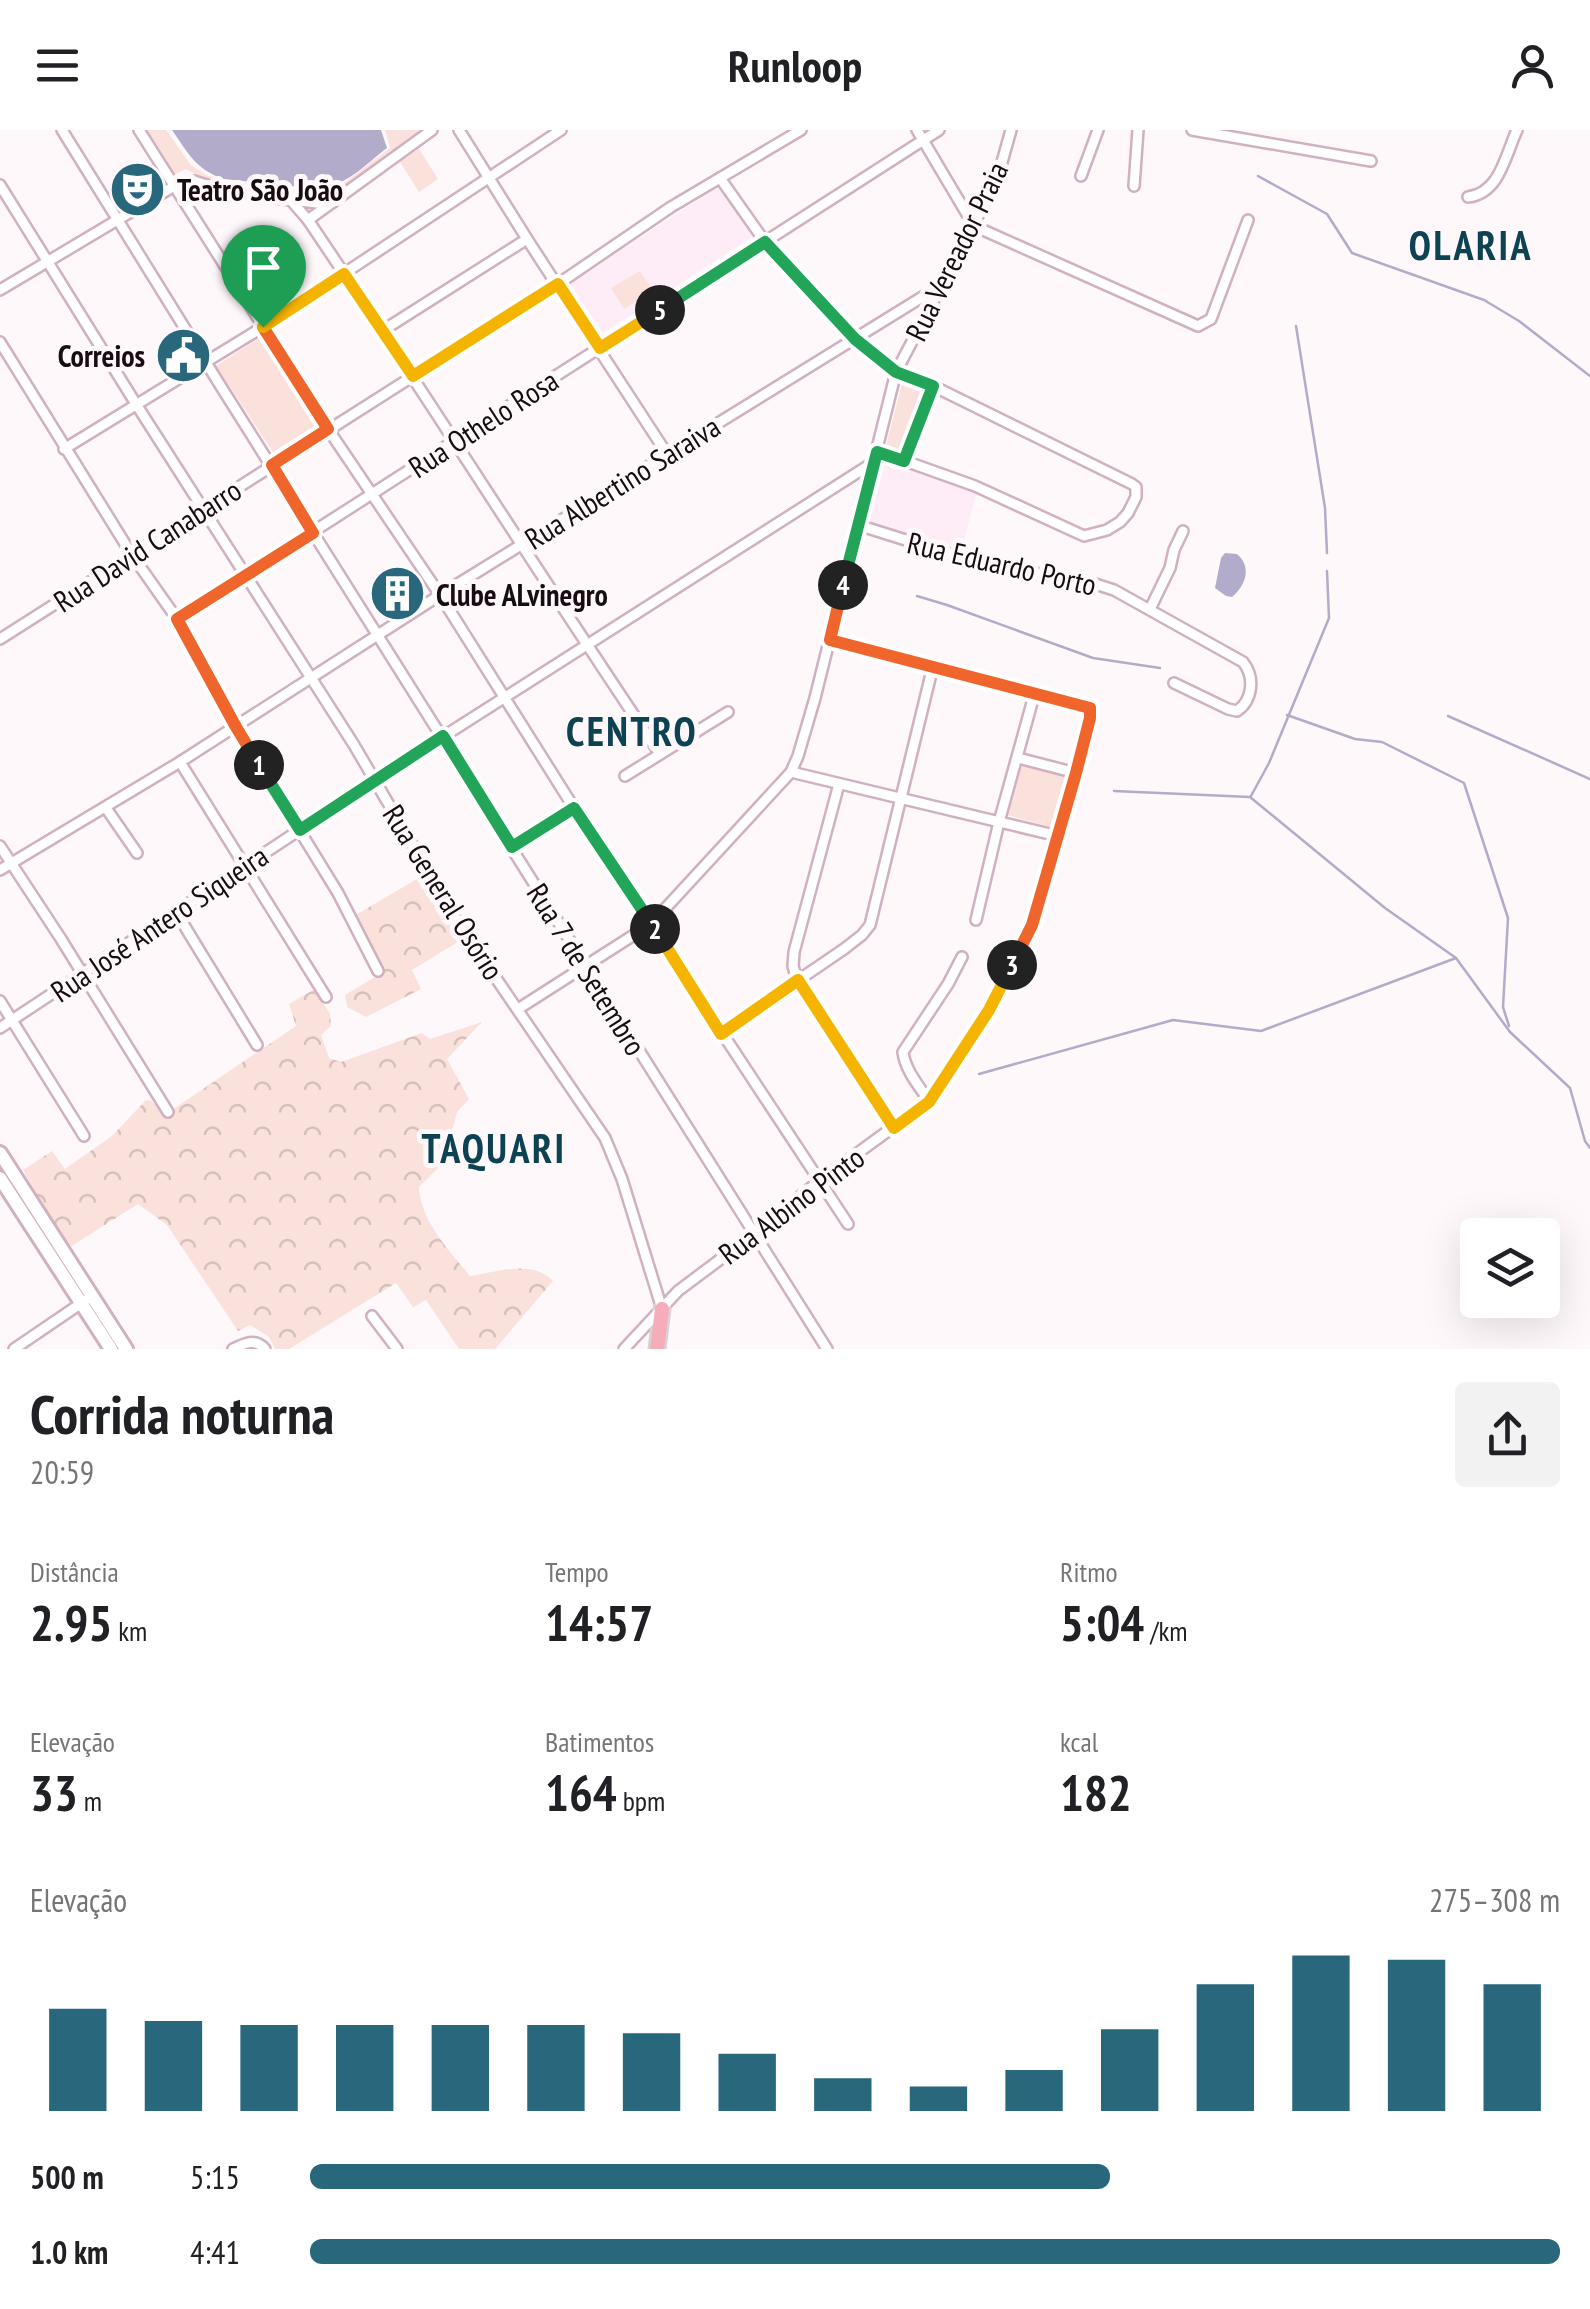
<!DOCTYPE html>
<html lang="pt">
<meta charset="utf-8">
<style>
body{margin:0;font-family:"PT Sans Narrow",sans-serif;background:#f2f2f2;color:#202124;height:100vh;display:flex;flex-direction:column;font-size:38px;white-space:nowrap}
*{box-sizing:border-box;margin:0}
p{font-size:32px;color:#757577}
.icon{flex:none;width:55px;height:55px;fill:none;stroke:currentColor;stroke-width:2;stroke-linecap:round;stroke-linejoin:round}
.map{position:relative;height:1219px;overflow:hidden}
.side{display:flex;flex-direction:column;background:#fff;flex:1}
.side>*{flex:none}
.tools{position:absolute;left:1460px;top:1088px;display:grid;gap:20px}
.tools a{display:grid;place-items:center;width:100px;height:100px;border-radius:10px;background:#fff;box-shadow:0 10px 40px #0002;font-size:50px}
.pin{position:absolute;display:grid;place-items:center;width:85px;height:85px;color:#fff;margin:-102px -42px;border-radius:50% 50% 50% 0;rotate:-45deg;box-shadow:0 0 10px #0007}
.pin .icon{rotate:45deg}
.km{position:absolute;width:50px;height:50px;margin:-25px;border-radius:50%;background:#222;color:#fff;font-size:28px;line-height:50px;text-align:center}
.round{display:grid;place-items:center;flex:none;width:105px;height:105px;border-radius:10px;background:#f2f2f2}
.headline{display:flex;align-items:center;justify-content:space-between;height:170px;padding:0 30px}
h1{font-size:55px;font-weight:700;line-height:75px}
.figures{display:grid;grid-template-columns:repeat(3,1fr);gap:15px;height:170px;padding:10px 30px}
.figures div{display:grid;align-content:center}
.figures b{font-size:50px;font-weight:700}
.figures small{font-size:28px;font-weight:400}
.figures p{font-size:28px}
.chart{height:280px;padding:20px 30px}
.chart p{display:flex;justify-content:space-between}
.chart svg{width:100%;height:180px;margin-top:10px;stroke:#29677d;stroke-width:6}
ul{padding:0 30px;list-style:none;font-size:32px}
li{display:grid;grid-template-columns:160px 120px 1fr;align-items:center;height:75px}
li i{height:25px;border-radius:12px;background:#29677d}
header{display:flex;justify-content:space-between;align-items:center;height:130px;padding:0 30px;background:#fff;font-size:45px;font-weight:700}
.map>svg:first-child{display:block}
</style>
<header><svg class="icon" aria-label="menu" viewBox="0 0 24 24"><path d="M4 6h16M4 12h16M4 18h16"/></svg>Runloop<svg class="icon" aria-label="person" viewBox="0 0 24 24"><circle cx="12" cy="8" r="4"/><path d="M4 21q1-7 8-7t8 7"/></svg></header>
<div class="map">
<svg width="1590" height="1219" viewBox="0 0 1590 1219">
<defs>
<pattern id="forest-crowns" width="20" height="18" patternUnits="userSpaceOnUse" patternTransform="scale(2.5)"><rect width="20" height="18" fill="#fae1dc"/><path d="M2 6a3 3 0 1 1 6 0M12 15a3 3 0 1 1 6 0" fill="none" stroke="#d6c0bc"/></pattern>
</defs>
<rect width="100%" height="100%" fill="#fef8fb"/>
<g fill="#feedf6">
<path d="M718,57L752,107L599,206L565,157Z"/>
<path d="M884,331L977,362L961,421L868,391Z"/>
</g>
<g fill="url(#forest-crowns)">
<path d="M422,746L461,810L412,840L421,859L366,887L347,877L345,865L385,841L354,786Z"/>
<path d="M313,860L330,883L331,896L321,905L329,928L341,932L422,903L430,909L482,892L447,929L469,969L457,982L445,1026L439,1037L419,1057C421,1092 449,1120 470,1146C497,1142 532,1129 553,1151L495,1219H459L426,1170L413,1177L396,1153L289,1219H275L269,1207L250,1195L238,1201L167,1095L138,1074L67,1119L23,1040L52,1021L65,1039L112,1006L146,970L151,971L166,984L296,896L289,874Z"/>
</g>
<g fill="#fae1dc">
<path d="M143,0H166L191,35L206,45L221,50L327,63L336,59L390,18L385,0H422L339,63L322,69L222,56L206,51L186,39L174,45L170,44Z"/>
<path d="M419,19L438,49L419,62L400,32Z"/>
<path d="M640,141L653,161L624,179L611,158Z"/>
<path d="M262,206L321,295L275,325L216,236Z"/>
<path d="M903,250L927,260L900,324L885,319Z"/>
<path d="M1022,636L1069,647L1054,698L1007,685Z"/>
</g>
<g fill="#b2abc9">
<path d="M172,0H381L387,18C366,34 345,57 318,59L224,49C196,40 188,23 172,0Z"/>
<path d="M1225,423L1237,424C1252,437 1246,455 1232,467L1226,466L1215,458L1221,428Z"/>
</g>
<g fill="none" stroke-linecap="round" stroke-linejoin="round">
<g stroke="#b2abc9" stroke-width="2.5">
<path d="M1258,46L1327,84L1352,123L1484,170L1519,191L1590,246"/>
<path d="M1296,196L1325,378L1327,423"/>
<path d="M917,466L947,475L1093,528L1160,538"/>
<path d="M1287,585L1355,609L1382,612L1464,653L1508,788L1503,877L1509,896"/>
<path d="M1448,586L1590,649"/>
<path d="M1114,661L1250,667L1385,778L1456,828L1510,902L1570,958L1585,1011L1590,1018"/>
<path d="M1251,666L1269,633L1329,488L1327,441"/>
<path d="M979,944L1173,890L1261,901L1456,828"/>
</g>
<defs>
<g id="street">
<path d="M62,0L220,255L827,1219"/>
<path d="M139,0L328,299L440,465L574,678L848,1094"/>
<path d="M459,0L527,109L667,324"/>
<path d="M917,0L974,96"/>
<path d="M1192,0L1371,31"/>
<path d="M1081,46L1098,0"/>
<path d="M720,48L765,112L855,209L896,242L933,256L1132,354L1136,357V367L1128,383L1120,392L1107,400L1084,406L975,356L877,321"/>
<path d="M0,55L136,274L354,615L459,794L605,1008L622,1049L662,1179"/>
<path d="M1134,56L1138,0"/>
<path d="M1468,67C1500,63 1505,26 1517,0"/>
<path d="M289,68L308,90C428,267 541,448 660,624"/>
<path d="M308,90L432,0"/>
<path d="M974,96L1198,196L1211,189L1248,90"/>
<path d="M0,160L181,52L194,51L232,63L317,73L333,72"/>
<path d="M382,201L527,109"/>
<path d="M0,212L132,425L177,489L236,597L338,763L378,841"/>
<path d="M64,319L263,197L561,0"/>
<path d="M904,331L933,256"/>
<path d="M858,395L982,434L1092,453L1114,460L1243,532C1255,547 1253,570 1237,581L1228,579L1174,553"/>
<path d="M1150,479L1170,438L1174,420L1183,401"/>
<path d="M177,489L939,0"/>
<path d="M0,509L558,154L671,77L801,0"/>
<path d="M1018,628L1076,643"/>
<path d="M180,632L326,867"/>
<path d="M791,642L1058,706"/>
<path d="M625,646L728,582"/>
<path d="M839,654L794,822L793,836L797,850L895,998"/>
<path d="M106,678L137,723"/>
<path d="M0,716L61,809L168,982"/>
<path d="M512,717L574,678"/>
<path d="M0,740L180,632L440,465L940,156"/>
<path d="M176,782L257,915"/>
<path d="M976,790L999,692L1035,562"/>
<path d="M0,871L84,1006"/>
<path d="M518,879L651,794L791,642L798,626L815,568L896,242L997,50L1011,0"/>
<path d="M0,898L375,650L874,332"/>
<path d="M721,903L844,819L862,805L870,795L933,536"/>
<path d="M929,971C919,956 905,940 903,922L948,854L962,827"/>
<path d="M372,1186L397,1219"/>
<path d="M14,1219L86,1170"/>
<path d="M233,1219C245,1213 255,1208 265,1219"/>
<path d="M624,1219L678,1161L754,1104L818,1052L929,971L989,880L1032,795L1090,588L1091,580L1089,576L829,510"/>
</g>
<g id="secondary">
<path d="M0,1023L126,1219"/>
<path d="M0,1048L111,1219"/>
</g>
<path id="primary" d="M657,1219L662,1179"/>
</defs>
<use href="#street" stroke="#d0b0c1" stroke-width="14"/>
<use href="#secondary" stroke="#d0b0c1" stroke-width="18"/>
<use href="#primary" stroke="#d5d3d4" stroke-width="19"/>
<use href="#street" stroke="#fff" stroke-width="9"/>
<use href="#secondary" stroke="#fff" stroke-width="12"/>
<use href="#primary" stroke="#f7acbb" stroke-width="14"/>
</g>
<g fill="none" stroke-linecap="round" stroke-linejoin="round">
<defs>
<path id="split-1" d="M259,635L236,597L177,489L313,403L272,335L328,299L263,197"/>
<path id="split-2" d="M259,635L300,700L443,606L512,717L574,678L655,799"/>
<path id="split-3" d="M655,799L721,904L798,850L894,998L929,972L989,880L1012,835"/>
<path id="split-4" d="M843,455L830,510L1090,578V588L1076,643L1032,795L1012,835"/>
<path id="split-5" d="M660,180L765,112L855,209L896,242L933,256L904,331L877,322L843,455"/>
<path id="split-6" d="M263,197L344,144L413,246L558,154L600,218L660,180"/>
</defs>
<use href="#split-1" stroke="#fff" stroke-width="20"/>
<use href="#split-2" stroke="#fff" stroke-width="20"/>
<use href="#split-3" stroke="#fff" stroke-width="20"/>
<use href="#split-4" stroke="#fff" stroke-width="20"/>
<use href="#split-5" stroke="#fff" stroke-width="20"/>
<use href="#split-6" stroke="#fff" stroke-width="20"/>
<use href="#split-1" stroke="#f0652b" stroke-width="12"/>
<use href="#split-2" stroke="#22a559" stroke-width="12"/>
<use href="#split-3" stroke="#f5b400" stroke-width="12"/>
<use href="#split-4" stroke="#f0652b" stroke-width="12"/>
<use href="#split-5" stroke="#22a559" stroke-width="12"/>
<use href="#split-6" stroke="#f5b400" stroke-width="12"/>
</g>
<defs>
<symbol id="theatre-disc" viewBox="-11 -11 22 22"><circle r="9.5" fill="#29677d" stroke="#fef8fb"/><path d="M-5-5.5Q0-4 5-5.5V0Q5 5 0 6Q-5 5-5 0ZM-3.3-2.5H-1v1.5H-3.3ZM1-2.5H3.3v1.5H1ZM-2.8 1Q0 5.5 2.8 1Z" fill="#fff"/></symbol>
<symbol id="civic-disc" viewBox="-11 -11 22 22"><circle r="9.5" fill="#29677d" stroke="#fef8fb"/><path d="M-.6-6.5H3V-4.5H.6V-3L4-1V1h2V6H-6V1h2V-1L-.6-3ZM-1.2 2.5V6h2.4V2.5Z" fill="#fff"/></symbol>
<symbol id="building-disc" viewBox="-11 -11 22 22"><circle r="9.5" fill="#29677d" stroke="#fef8fb"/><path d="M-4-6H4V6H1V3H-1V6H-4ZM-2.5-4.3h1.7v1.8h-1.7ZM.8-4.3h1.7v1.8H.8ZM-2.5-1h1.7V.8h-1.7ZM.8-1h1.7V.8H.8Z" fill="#fff"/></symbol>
</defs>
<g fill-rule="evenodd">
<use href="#theatre-disc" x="106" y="28" width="63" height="63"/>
<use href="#civic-disc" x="152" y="194" width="63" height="63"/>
<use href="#building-disc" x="366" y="432" width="63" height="63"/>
</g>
<g text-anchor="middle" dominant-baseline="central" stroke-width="10" stroke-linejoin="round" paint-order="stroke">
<g font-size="30" font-weight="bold" fill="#170c12" stroke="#fef8fb" text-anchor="start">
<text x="177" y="59">Teatro São João</text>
<text x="145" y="225" text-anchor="end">Correios</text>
<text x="436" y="464">Clube ALvinegro</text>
</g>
<g font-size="30" fill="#170c12" stroke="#fef8fb">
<text transform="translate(956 121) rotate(-64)">Rua Vereador Praia</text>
<text transform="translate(483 293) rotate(-33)">Rua Othelo Rosa</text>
<text transform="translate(622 352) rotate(-32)">Rua Albertino Saraiva</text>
<text transform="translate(147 415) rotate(-33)">Rua David Canabarro</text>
<text transform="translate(1002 433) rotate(13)">Rua Eduardo Porto</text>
<text transform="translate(444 762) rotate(58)">Rua General Osório</text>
<text transform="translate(159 793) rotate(-34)">Rua José Antero Siqueira</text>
<text transform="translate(587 839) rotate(58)">Rua 7 de Setembro</text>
<text transform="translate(791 1075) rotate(-37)">Rua Albino Pinto</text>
</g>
<g font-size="40" font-weight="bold" letter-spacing="2.5" fill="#0d4253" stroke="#fef8fb">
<text x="1471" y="115">OLARIA</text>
<text x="632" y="601">CENTRO</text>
<text x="494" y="1018">TAQUARI</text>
</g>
</g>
</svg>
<div class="tools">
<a><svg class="icon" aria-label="layers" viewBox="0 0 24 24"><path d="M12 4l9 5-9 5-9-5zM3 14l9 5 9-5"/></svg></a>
</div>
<div class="pin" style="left:263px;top:197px;background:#1e9e55"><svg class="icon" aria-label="arrive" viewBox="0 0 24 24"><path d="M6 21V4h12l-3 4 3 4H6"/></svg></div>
<b class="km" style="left:259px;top:635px">1</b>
<b class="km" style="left:655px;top:799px">2</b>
<b class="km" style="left:1012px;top:835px">3</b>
<b class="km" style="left:843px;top:455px">4</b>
<b class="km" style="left:660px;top:180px">5</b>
</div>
<section class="side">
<div class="headline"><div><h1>Corrida noturna</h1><p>20:59</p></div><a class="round"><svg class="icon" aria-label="share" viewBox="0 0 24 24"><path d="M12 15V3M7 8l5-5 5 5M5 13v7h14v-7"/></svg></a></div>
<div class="figures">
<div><p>Distância</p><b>2.95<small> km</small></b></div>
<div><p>Tempo</p><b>14:57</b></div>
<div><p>Ritmo</p><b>5:04<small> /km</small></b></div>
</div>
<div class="figures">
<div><p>Elevação</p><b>33<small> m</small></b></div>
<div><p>Batimentos</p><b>164<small> bpm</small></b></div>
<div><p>kcal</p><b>182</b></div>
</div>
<div class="chart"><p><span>Elevação</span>275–308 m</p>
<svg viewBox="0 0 160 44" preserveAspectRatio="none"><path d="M5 44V19M15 44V22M25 44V23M35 44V23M45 44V23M55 44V23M65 44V25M75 44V30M85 44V36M95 44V38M105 44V34M115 44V24M125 44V13M135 44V6M145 44V7M155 44V13"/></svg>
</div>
<ul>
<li><b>500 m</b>5:15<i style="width:64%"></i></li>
<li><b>1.0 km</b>4:41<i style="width:100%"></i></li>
</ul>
</section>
